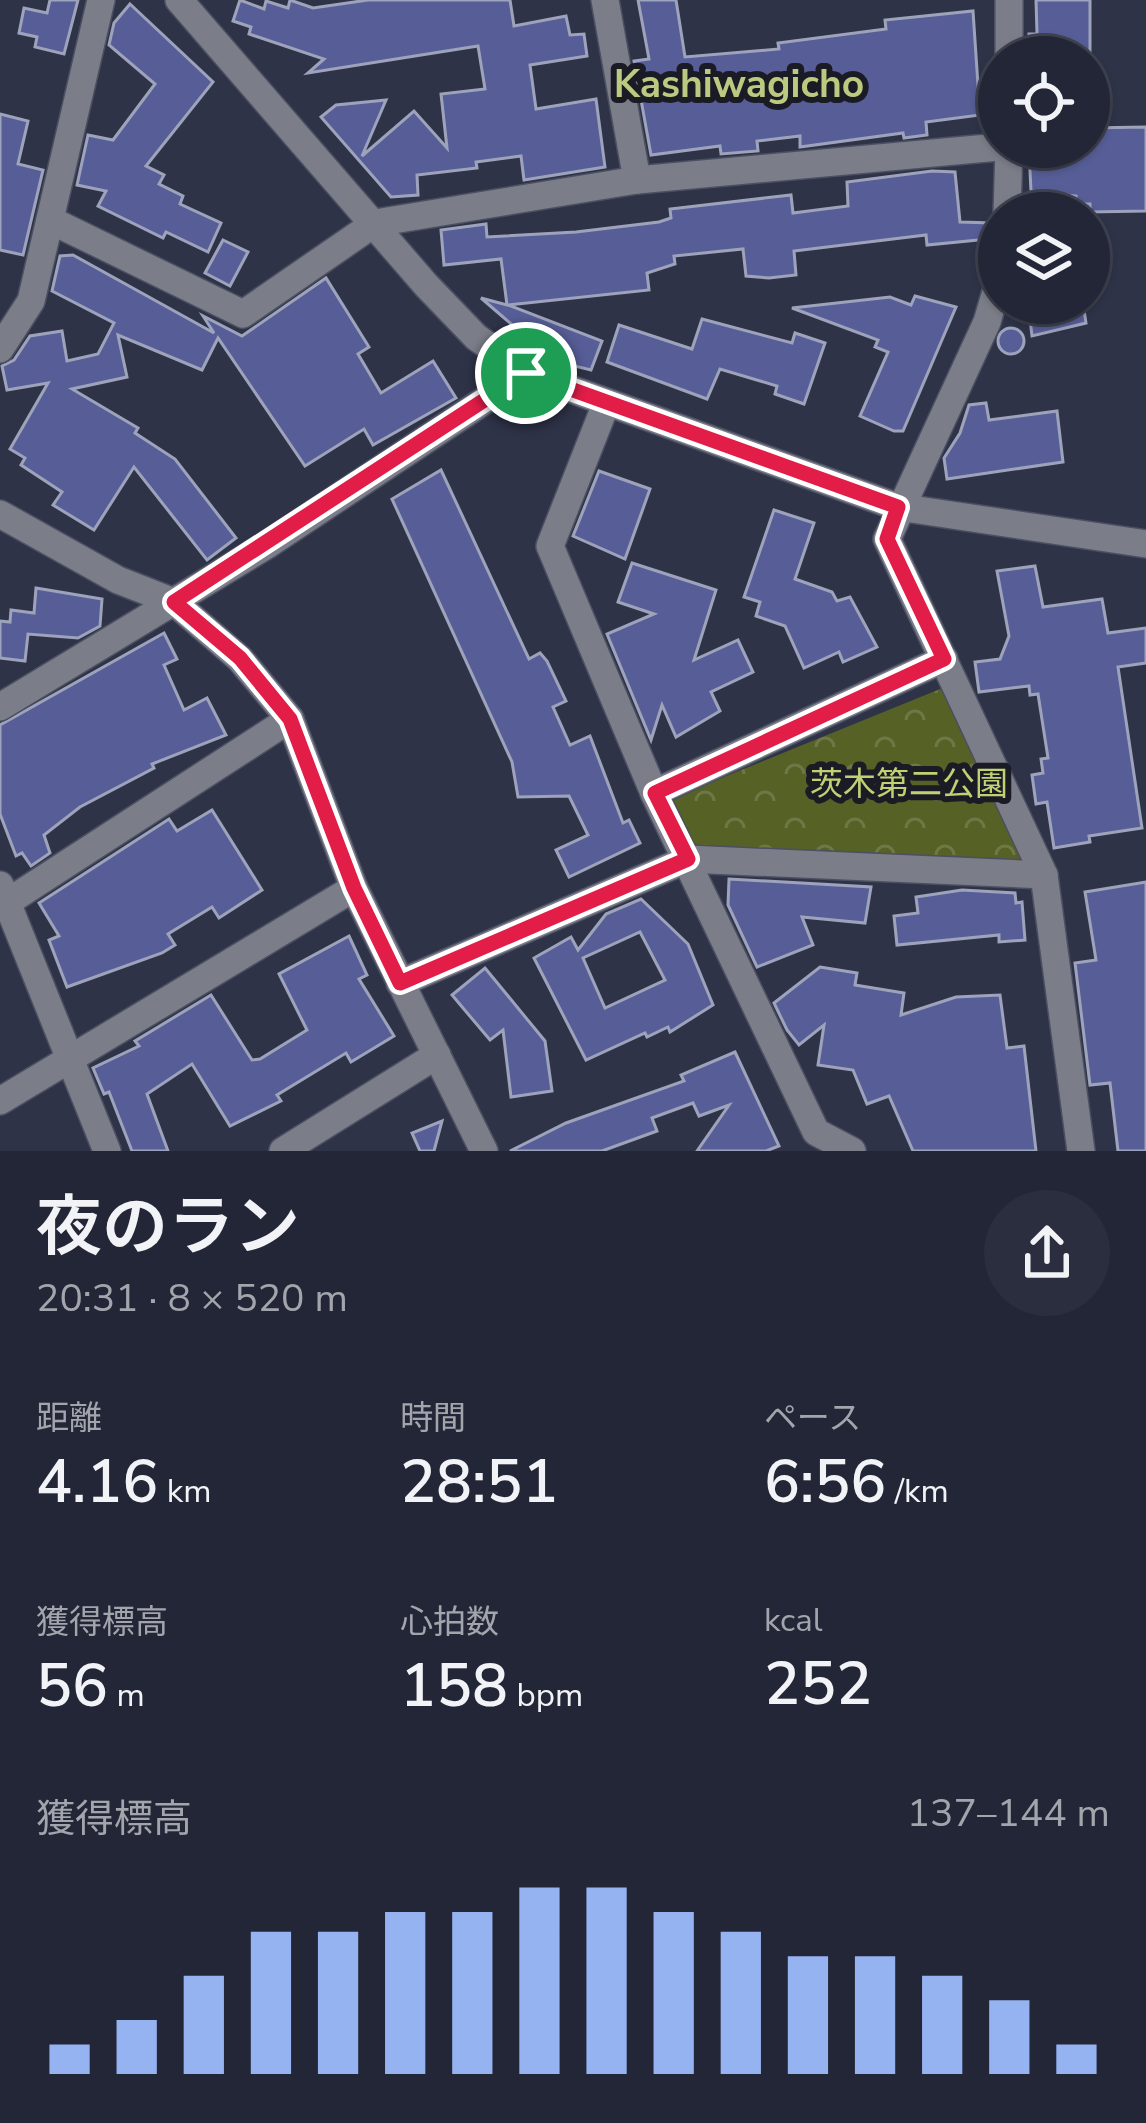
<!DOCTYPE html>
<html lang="ja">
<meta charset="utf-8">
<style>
body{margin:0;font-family:"Nunito Sans","Noto Sans JP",sans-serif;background:#2b2e3e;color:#f1f3f6;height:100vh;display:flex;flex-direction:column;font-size:45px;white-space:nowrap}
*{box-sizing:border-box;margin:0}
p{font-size:39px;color:#a3a5ad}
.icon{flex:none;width:66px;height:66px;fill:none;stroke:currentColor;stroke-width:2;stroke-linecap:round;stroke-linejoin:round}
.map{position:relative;height:1151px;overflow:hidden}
.details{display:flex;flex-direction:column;background:#232636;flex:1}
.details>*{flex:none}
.tools{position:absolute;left:978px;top:36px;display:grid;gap:24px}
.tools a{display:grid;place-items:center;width:132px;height:132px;border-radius:50%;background:#232636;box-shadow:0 3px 9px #0004,0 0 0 3px #404351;font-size:60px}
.pin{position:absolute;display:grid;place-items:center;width:102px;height:102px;color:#fff;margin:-51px;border:6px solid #fff;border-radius:50%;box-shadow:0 3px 12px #0007}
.round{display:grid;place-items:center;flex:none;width:126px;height:126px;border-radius:63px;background:#2b2e3e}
.overview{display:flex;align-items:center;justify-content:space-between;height:204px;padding:0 36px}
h1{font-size:66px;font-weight:600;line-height:90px}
.figures{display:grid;grid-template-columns:repeat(3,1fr);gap:18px;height:204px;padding:12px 36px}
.figures div{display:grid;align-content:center}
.figures b{font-size:60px;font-weight:600}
.figures small{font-size:33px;font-weight:400}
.figures p{font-size:33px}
.chart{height:336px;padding:24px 36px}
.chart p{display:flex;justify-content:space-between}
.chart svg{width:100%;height:216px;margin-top:12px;stroke:#95b2f1;stroke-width:6}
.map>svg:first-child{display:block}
</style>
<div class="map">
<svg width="1146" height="1151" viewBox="0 0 1146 1151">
<defs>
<pattern id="park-crowns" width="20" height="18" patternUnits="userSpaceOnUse" patternTransform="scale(3)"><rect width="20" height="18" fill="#566126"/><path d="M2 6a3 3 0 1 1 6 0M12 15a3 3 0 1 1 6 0" fill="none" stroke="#6e7746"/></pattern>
</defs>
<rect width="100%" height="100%" fill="#2f3348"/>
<path fill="url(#park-crowns)" d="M950,685L1023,864L695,849L670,799Z"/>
<g fill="#575e97" stroke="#9ea3bc" stroke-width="3" fill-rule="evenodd">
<path d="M50,0H78L64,54L35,47L37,37L19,33L24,8L47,13Z"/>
<path d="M240,0L264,9L266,1L288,8L290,0L313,8L368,0H510L514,26L566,16L570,35L584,34L587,56L530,65L536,109L596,99L605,167L524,180L521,156L476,162L477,168L417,175L418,195L391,197L321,117L336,105L386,100L362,156L414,111L447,148L441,94L485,89L478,46L308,73L324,59L249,34L251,27L233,21Z"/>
<path d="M638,0H676L685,57L779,49L778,43L886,29L885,20L973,11L980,115L926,122L927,135L904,138L903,133L800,147V136L757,141L758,151L721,154L720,146L651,155L634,61L649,59Z"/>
<path d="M1036,0H1090V57H1029V34H1037Z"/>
<path d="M130,4L213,82L146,166L164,175L159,184L183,196L180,204L221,223L208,252L166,232L163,238L98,206L106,191L77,185L88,135L113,140L155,84L109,45L114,23Z"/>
<path d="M0,114L28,121L18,164L43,170L23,255L0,250Z"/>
<path d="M1146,127V211L1090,212V204H1076V196L1031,191L1029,151L1089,147V128Z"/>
<path d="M932,171L955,172L960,222L993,223L999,238L927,245L926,235L794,251L796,275L769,278L746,276L743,249L674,256L675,264L647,273L649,290L508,305L602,341L591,370L554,361L481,298L507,305L501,259L444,265L441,230L486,224L487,237L576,232L659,222L671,218L670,209L791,195L793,213L848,206L847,182Z"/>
<path d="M223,240L248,252L230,286L205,273Z"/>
<path d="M73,255L214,333L203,316L242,336L326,278L369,347L358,354L381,393L433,361L456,398L373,445L364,429L305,466L218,338L202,370L118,335L127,377L72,389L138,428L135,433L175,459L236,538L207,560L134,467L94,530L53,505L62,492L21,465L25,458L10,449L48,383L7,390L2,366L14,360L30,336L62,331L67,361L98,354L114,323L52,291L60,256Z"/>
<path d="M915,296L956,307L903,431H894L860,416L888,352L875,347L878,340L792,308L890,297L911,305Z"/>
<path d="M1028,303H1083L1086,323L1032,336Z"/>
<path d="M702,319L792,343L795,333L825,343L804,404L775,394L777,386L720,369L707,399L607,362L619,325L692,349Z"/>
<circle cx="1011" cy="341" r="13"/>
<path d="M986,403L989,420L1057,411L1063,462L947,479L944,458L960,433L969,405Z"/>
<path d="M441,470L529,659L540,653L547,661L566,701L553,707L570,745L590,736L623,823L629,820L640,843L569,877L556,850L588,835L569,796L518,797L512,762L392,499Z"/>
<path d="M599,471L650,489L625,559L573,536Z"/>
<path d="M774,510L814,523L795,579L832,592L837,601L850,597L877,647L843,662L839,652L804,668L785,626L756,616L760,602L744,597Z"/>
<path d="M632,563L716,590L694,660L738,640L753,672L711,692L720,711L676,737L662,705L651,740L607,634L654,614L618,602Z"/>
<path d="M1035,566L1043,607L1102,599L1108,633L1146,628V663L1118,667L1142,828L1089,836L1090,842L1054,848L1047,802L1036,804L1032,775L1043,773L1041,759L1048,758L1038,694L1030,695L1029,686L979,692L975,662L1000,659L1009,636L997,571Z"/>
<path d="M36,588L102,599L100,626L78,638L28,634L25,661L0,658V621L10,622L11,610L34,613Z"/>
<path d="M164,633L177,659L164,665L184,710L207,698L226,735L152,764L154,768L80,807L44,835L50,853L31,866L22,853L16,856L0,814V725Z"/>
<path d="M212,810L262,890L219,918L212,907L168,934L175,945L162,953L67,987L49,940L59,936L39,903L169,819L177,831Z"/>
<path d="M729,879L871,887L865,923L802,917L813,945L757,967L728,905Z"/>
<path d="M1146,882V1151H1118L1110,1083L1090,1085L1075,963L1096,960L1085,892Z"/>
<path d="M962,890L1015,893L1016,903L1022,902L1025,940L999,942V935L897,945L894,916L918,913L916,897Z"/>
<path d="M641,899L688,944L713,1005L670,1032L668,1027L647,1037L645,1033L586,1060L534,958L571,937L578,950L606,914ZM640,932L665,980L605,1008L583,958Z"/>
<path d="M349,936L367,975L359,979L394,1036L351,1062L346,1053L277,1095L281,1101L230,1126L192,1064L147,1094L168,1151H132L109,1092L104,1094L93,1068L139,1046L135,1041L211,995L252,1060L260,1059L307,1030L279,974Z"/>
<path d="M820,967L857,973L855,985L904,993L901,1015L956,997L1000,995L1007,1048L1024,1046L1036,1151H913L889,1096L867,1104L853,1070L818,1065L824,1025L799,1045L787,1030L774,1003Z"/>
<path d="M485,968L545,1041L552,1091L511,1097L503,1030L490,1040L452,995Z"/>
<path d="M735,1052L779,1146L766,1151H697L729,1105L699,1116L693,1103L652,1118L657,1131L602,1151H510L566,1123L684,1081L681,1075Z"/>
<path d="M442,1121L434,1151H420L412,1133Z"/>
</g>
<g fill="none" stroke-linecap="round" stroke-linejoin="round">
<defs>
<g id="minor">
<path d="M179,0L426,285L476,337L526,373L898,507L1146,544"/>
<path d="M605,0L637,180"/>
<path d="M1009,57V0"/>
<path d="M1007,213L1009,147"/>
<path d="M50,220L243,314L375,223L637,180L999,147"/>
<path d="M999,281L987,322L887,539L1044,875L1081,1151"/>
<path d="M0,349L31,301L101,0"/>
<path d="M606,404L550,546L654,793L816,1132L852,1151"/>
<path d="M0,514L118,580L174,602L240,659L290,719L354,888L484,1151"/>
<path d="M0,707L267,545L526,373"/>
<path d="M654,793L944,659"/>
<path d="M0,885L107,1151"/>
<path d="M0,907L290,719"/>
<path d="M400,983L688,859L1044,875"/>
<path d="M0,1101L354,888"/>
<path d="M283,1151L437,1055"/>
</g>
</defs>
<use href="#minor" stroke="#4b4f62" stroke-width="30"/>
<use href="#minor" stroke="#7b7d88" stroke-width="27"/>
</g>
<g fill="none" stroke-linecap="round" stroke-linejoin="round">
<defs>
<path id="route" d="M526,373L898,507L887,539L944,659L655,793L688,859L400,983L354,888L290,719L240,658L174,602Z"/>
</defs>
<use href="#route" stroke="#fff" stroke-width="24"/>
<use href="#route" stroke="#e11d48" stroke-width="15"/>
</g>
<g text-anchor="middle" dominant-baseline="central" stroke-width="12" stroke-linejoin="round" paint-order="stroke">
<g font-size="33" fill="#bed274" stroke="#1a1b25">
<text x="909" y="784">茨木第二公園</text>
</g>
<g font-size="39" font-weight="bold" fill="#bacb80" stroke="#1a1b25">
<text x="739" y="84">Kashiwagicho</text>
</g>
</g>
</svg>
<div class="tools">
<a><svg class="icon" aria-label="locate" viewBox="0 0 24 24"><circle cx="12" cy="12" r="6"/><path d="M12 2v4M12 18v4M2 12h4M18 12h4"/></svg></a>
<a><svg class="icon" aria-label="layers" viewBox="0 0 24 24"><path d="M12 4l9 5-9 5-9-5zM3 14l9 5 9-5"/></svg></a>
</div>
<div class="pin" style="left:526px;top:373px;background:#1e9e55"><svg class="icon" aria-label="arrive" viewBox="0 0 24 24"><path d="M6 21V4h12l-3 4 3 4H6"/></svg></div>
</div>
<section class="details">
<div class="overview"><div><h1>夜のラン</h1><p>20:31 · 8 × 520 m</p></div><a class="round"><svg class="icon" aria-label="share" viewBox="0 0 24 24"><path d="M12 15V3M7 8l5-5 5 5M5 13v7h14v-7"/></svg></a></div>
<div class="figures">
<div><p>距離</p><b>4.16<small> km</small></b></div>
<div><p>時間</p><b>28:51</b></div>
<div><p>ペース</p><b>6:56<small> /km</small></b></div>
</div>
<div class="figures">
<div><p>獲得標高</p><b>56<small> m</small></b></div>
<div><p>心拍数</p><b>158<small> bpm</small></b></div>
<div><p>kcal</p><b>252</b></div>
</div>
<div class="chart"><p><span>獲得標高</span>137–144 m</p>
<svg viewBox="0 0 160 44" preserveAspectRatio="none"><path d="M5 44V38M15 44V33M25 44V24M35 44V15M45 44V15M55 44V11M65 44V11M75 44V6M85 44V6M95 44V11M105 44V15M115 44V20M125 44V20M135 44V24M145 44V29M155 44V38"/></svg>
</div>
</section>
